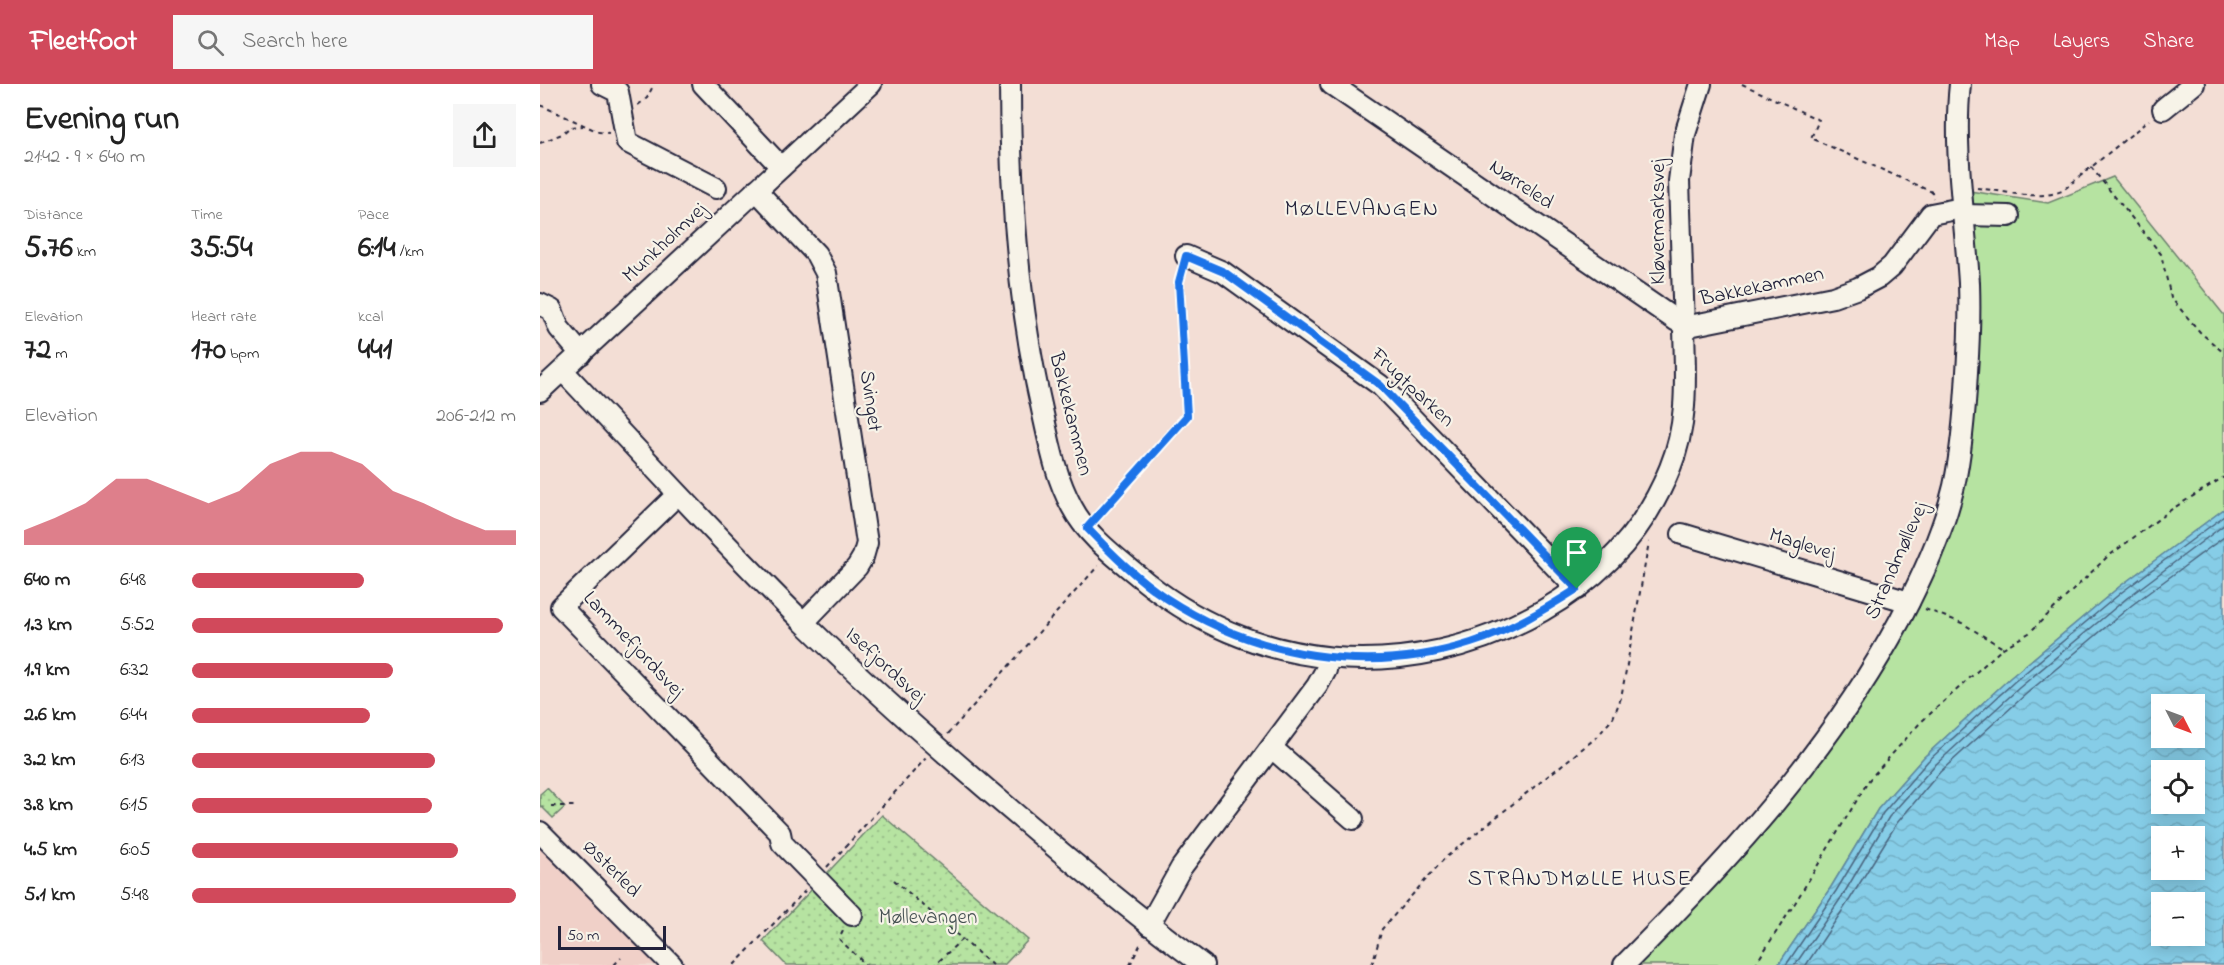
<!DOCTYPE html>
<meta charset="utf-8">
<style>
body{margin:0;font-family:"Indie Flower",sans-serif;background:#f6f6f6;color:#222;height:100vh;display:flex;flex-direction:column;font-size:22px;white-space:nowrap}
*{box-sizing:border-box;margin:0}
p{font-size:20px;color:#767676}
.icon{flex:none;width:33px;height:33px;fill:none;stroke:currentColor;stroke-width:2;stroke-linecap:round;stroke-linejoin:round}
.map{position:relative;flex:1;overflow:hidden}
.drawer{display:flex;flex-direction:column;background:#fff;width:540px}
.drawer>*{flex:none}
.needle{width:39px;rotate:132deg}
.tools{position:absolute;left:1611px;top:610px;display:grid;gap:12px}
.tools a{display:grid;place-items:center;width:54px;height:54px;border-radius:0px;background:#fff;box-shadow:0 3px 15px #0003;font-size:30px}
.scale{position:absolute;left:18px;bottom:15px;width:108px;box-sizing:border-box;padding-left:6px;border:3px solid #22223b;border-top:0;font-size:16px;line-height:21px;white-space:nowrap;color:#22223b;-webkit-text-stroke:4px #f7f3e8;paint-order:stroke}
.pin{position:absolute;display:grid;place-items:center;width:51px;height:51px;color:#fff;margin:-62px -26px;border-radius:50% 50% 50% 0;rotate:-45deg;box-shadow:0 0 6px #0007}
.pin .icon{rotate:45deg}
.round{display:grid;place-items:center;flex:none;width:63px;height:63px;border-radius:0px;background:#f6f6f6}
.summary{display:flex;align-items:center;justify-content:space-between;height:102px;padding:0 24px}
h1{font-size:33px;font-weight:700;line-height:45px}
.stats{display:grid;grid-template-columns:repeat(3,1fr);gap:9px;height:102px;padding:6px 24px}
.stats div{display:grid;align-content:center}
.stats b{font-size:30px;font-weight:700}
.stats small{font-size:16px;font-weight:400}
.stats p{font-size:16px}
.chart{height:168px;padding:12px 24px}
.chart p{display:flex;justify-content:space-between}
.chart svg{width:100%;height:108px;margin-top:6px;fill:#d1495b;opacity:.7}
ul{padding:0 24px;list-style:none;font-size:20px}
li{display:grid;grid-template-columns:96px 72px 1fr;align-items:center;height:45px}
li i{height:15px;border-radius:8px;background:#d1495b}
header{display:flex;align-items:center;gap:36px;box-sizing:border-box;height:84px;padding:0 30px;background:#d1495b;color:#fff}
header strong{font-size:28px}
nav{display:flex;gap:33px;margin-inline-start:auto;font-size:21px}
.search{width:420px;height:54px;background:#f6f6f6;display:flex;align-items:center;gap:15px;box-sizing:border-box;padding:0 21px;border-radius:0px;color:#767676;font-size:22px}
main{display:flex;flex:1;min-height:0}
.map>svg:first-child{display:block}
</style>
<header>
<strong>Fleetfoot</strong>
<div class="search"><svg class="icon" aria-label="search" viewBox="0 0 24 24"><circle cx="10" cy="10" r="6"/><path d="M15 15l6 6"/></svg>Search here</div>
<nav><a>Map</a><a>Layers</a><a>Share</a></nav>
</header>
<main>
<section class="drawer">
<div class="summary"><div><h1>Evening run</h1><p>21:42 · 9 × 640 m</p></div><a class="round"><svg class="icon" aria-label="share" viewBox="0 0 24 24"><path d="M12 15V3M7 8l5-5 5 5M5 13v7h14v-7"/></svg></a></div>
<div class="stats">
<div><p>Distance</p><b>5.76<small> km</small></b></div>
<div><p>Time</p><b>35:54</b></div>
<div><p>Pace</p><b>6:14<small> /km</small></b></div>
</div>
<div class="stats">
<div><p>Elevation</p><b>72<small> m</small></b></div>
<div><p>Heart rate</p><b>170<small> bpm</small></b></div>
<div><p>kcal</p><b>441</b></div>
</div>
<div class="chart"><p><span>Elevation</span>206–212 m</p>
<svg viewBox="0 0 160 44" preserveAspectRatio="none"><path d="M0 44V38L10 33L20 27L30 17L40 17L50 22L60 27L70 22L80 11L90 6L100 6L110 11L120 22L130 27L140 33L150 38L160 38V44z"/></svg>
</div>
<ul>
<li><b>640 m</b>6:48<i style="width:53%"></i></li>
<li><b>1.3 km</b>5:52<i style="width:96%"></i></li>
<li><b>1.9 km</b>6:32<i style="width:62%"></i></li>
<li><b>2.6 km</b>6:44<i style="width:55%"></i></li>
<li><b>3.2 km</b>6:13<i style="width:75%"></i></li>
<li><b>3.8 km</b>6:15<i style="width:74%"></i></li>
<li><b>4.5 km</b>6:05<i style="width:82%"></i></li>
<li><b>5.1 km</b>5:48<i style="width:100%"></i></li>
</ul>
</section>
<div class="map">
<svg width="1684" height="881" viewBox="0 0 1684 881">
<defs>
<pattern id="park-dots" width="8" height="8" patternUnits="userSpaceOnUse" patternTransform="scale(1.5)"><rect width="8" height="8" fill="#b6e3a1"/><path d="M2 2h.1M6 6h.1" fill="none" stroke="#9cc28c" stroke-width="1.8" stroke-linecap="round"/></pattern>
<pattern id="water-waves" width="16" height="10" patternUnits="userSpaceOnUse" patternTransform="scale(1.5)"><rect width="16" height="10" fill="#86cde7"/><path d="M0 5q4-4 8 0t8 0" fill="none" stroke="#73b0c7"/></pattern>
</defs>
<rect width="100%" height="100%" fill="#f3ded5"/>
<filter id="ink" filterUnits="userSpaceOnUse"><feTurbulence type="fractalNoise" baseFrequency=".0167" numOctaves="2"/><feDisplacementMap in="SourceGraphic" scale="12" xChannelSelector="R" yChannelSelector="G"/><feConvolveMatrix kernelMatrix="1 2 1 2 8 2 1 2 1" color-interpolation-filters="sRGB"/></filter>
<g filter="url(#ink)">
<path fill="#f0d0c8" d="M0,764L118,881H0Z"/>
<path fill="#b6e3a1" stroke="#6c826e" stroke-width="1.5" d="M1573,93L1684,231V425L1579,503L1470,594L1384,673L1338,725L1291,803L1238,881H1094L1357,556L1432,321L1440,225L1429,107L1508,119Z"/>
<g fill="url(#park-dots)" stroke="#6c826e" stroke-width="1.5">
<path d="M7,704L25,723L13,734L0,721V710Z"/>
<path d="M342,731L488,856L464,881H246L223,857Z"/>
</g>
<path fill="url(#water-waves)" stroke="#5e89a2" stroke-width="1.5" fill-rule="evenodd" d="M1684,425V881H1238L1291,803L1338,725L1384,673L1470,594L1579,503ZM1622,621H1654V654H1622ZM1622,687H1654V720H1622ZM1622,753H1654V786H1622ZM1622,819H1654V852H1622Z"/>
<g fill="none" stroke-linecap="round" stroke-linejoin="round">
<g stroke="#4a6680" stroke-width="1.5">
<path d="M1246,881L1296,807L1343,729L1388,677L1474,598L1582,508L1684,432"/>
<path d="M1255,881L1303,811L1349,733L1394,682L1479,604L1587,514L1684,441"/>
<path d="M1266,881L1310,815L1357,739L1400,688L1485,611L1592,521L1684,453"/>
</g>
<defs>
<g id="minor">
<path d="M62,0L78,8L87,58L176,104"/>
<path d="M163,0L241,83"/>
<path d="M470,0C470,111 478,222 503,330C510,362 516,394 532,423C546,450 572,470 595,489C711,589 868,602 1002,527C1060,494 1105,447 1130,384C1149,338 1145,292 1144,243L1293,213L1318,204L1339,193L1352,182L1391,130L1422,124"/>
<path d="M791,0L1137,237H1144"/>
<path d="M1623,25L1654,0"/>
<path d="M216,106L276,170L286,189L327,459L323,473L317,483L264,538"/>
<path d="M1423,131L1469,132"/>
<path d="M646,172L683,188L840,301L1037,505"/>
<path d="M0,220L12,226L19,244L41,270"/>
<path d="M1144,243L1139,97L1145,50L1161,0"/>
<path d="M23,287C103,371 181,458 264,539C339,612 417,681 497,748C551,794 606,839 663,881"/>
<path d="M0,307L331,0"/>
<path d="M138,410L21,523L240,749L242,759L312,831"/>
<path d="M1142,450L1369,518"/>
<path d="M732,664L813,735"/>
<path d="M0,748L132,881"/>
<path d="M609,841L641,784L777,602L786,586L788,574"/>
<path d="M1084,881C1189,776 1290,667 1360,536C1382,493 1403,449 1414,402C1422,365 1425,326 1427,288C1429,259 1430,229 1429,199C1425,132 1413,67 1420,0"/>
</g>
</defs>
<use href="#minor" stroke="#22223b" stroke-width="24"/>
<g stroke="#22223b" stroke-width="2" stroke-dasharray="4.5 4.5" stroke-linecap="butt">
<path d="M1202,0L1279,36L1271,54L1392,108L1393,114"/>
<path d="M0,21L59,48L69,49"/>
<path d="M98,21L107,14L114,0"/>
<path d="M0,59L22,50L30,43L43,42"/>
<path d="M1551,83L1621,170L1631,214L1660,248L1684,269"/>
<path d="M1437,104C1464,107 1496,117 1522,107L1609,36"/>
<path d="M559,431L647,331L639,198L642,188"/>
<path d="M1385,525L1422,539L1463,564"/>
<path d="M408,650L558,482"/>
<path d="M11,722H35"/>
<path d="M287,783L386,674"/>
<path d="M354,796L422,855L395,881"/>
<path d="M303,847L299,855L326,881"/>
<path d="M422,855L452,881"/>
<path d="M74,881L81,874"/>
<path d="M194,881L265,807"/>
<path d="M590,881L602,857"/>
<path d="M832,881L842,845L905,774L1057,653L1073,634L1081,614L1109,458"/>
<path d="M1215,881L1255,819L1329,696L1380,639L1463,564L1489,549L1566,474L1632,425L1684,393"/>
</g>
<use href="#minor" stroke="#f7f3e8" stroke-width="20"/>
</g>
</g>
<g fill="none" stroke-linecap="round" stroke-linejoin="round" filter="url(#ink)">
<defs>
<path id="route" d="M646,172L684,188L840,301L1037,505C1004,526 969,547 931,559C828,592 716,573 626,514C597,495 571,469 547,444L647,332L639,198Z"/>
</defs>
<use href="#route" stroke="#fff" stroke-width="12"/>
<use href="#route" stroke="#1a73e8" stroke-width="8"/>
</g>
<g text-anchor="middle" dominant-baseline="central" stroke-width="4.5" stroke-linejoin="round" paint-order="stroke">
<g font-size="21" fill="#22223b" stroke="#f7f3e8">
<text transform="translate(981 101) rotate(34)">Nørreled</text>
<text transform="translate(1119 138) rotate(-90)">Kløvermarksvej</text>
<text transform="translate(125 159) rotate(-43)">Munkholmvej</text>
<text transform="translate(1222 203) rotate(-12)">Bakkekammen</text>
<text transform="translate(872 304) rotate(43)">Frugtparken</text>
<text transform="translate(330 317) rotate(82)">Svinget</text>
<text transform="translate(530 330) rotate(76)">Bakkekammen</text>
<text transform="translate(1262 461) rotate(17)">Maglevej</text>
<text transform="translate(1357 477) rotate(-66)">Strandmøllevej</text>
<text transform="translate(93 561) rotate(47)">Lammefjordsvej</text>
<text transform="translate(345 582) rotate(43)">Isefjordsvej</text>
<text transform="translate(71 785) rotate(45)">Østerled</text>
</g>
<g font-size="21" fill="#475254" stroke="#f7f3e8">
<text x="388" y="834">Møllevangen</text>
</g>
<g font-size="22" letter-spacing="1.5" fill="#22223b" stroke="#f7f3e8">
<text x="822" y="126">MØLLEVANGEN</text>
<text x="1040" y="796">STRANDMØLLE HUSE</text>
</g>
</g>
</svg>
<div class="tools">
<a><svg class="needle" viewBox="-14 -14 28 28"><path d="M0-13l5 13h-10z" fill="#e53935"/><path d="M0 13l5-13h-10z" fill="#767676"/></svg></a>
<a><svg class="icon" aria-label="locate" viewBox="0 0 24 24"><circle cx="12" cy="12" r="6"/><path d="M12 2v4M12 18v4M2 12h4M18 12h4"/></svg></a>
<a>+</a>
<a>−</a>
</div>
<div class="scale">50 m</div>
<div class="pin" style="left:1037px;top:505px;background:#1e9e55"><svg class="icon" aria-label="arrive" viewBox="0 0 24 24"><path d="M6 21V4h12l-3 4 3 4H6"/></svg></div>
</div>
</main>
